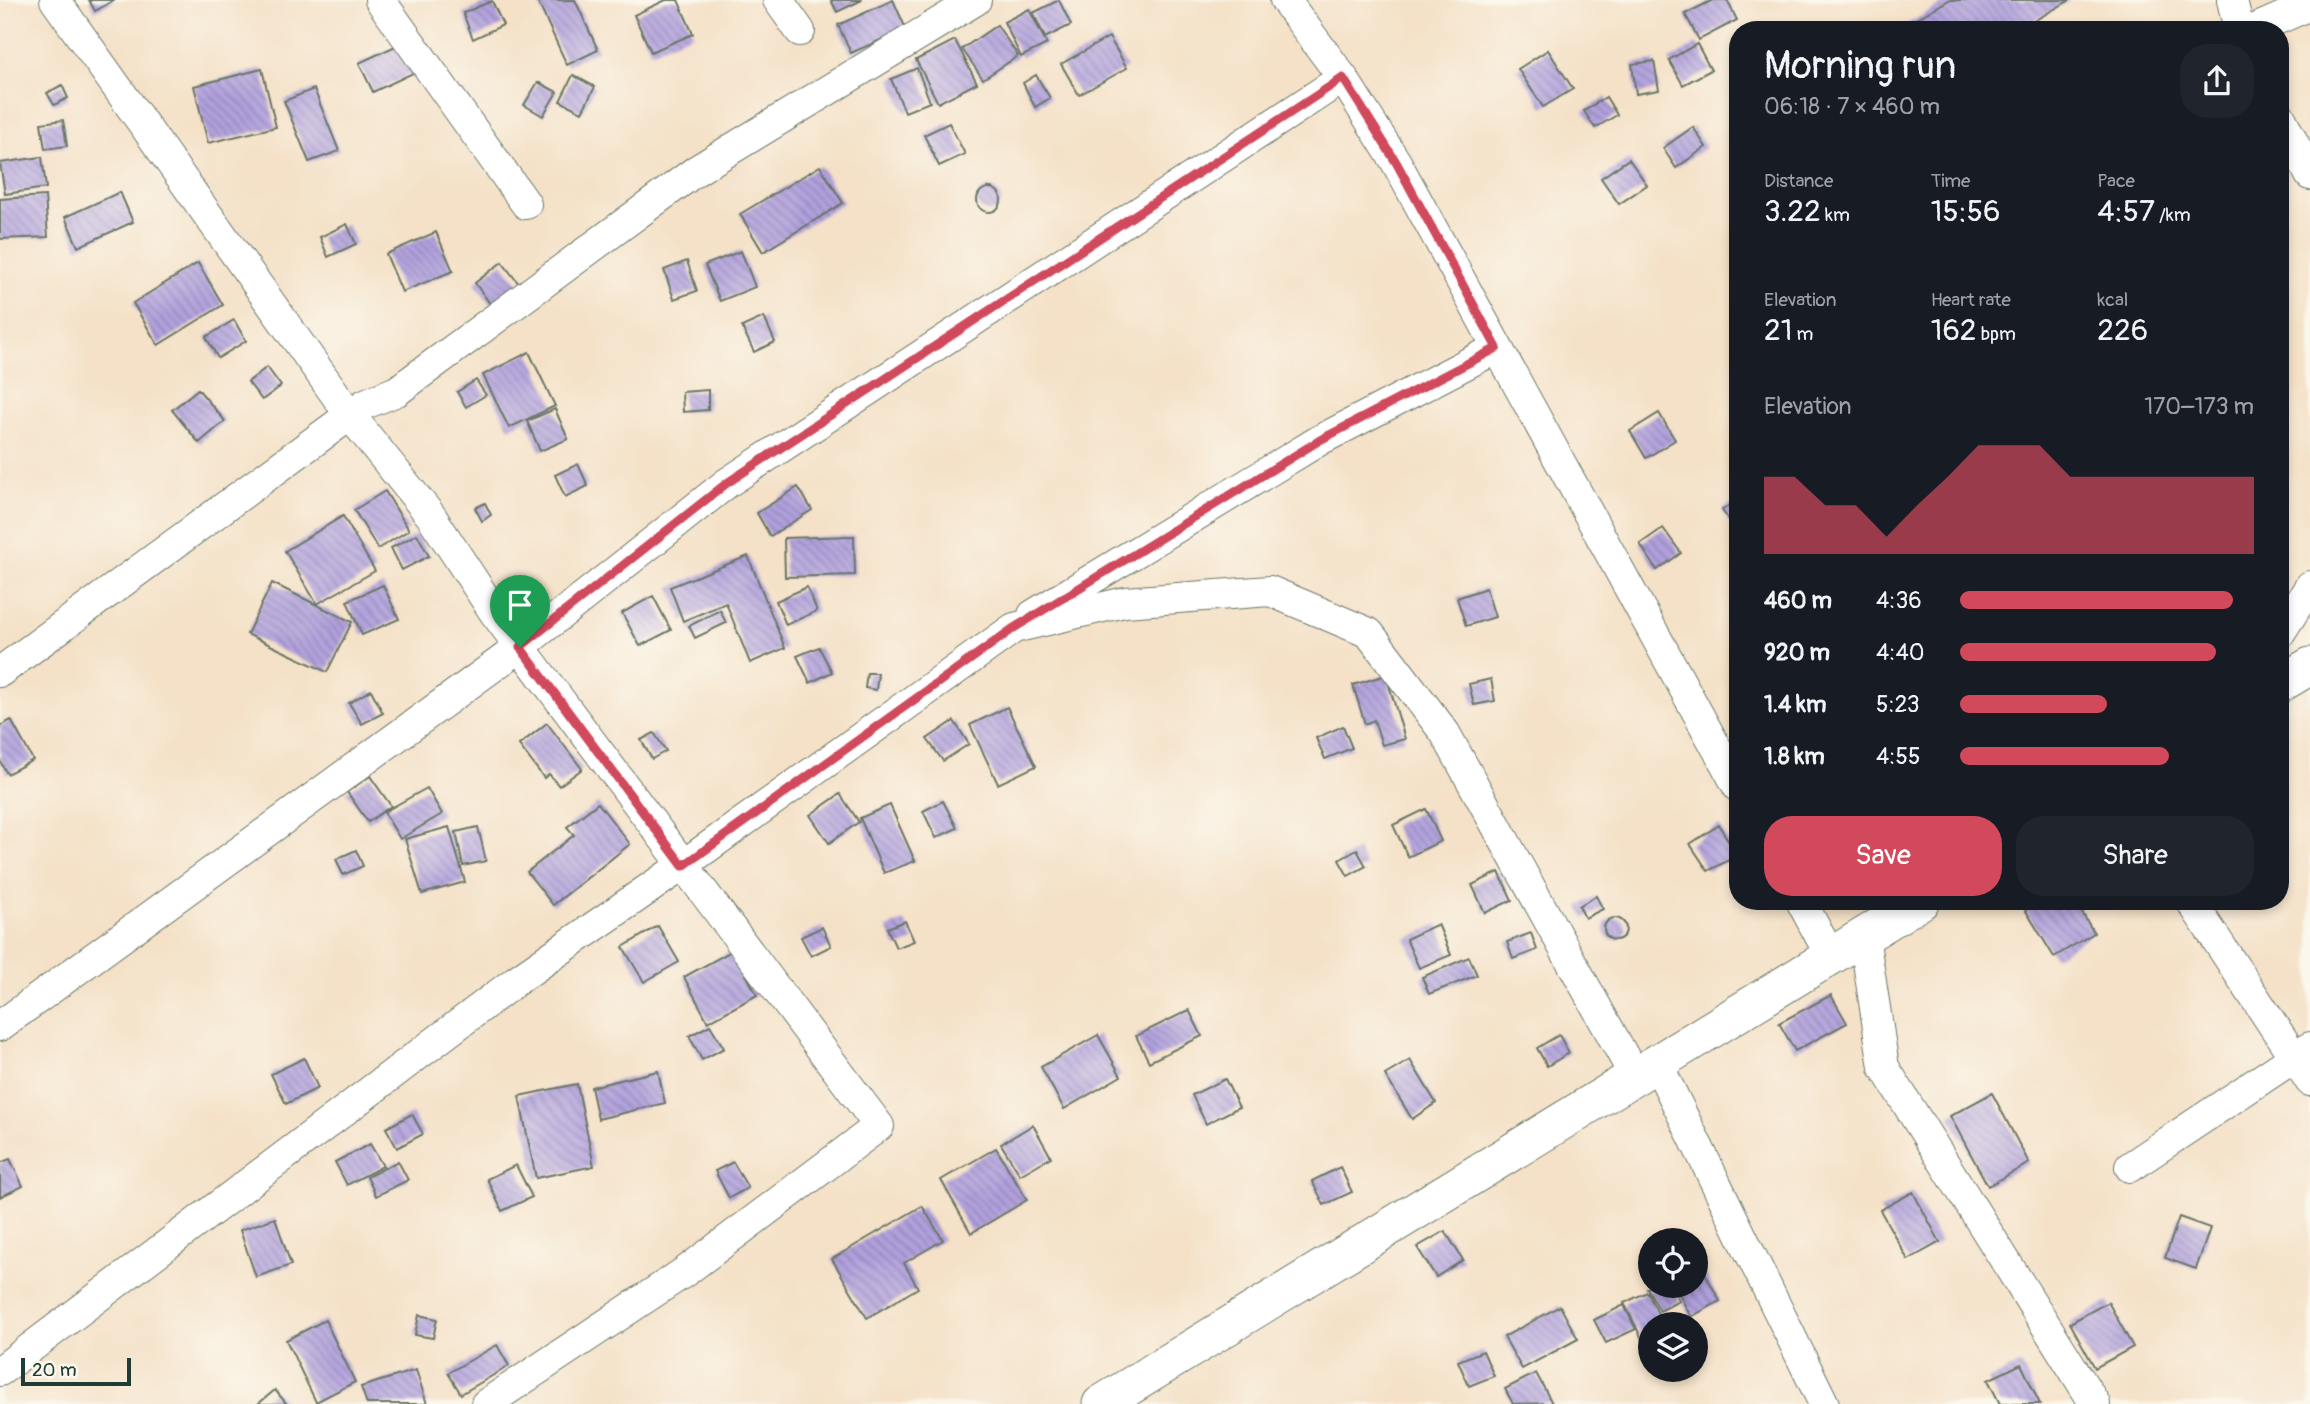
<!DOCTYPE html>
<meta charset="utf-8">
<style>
body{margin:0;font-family:Pangolin,sans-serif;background:#20242c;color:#f1f3f6;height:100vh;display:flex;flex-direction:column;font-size:26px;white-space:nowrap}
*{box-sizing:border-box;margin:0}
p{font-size:23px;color:#9ea1a6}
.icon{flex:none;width:38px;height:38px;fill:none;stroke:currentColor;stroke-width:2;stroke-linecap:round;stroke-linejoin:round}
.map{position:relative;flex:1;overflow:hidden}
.panel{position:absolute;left:1729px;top:21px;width:560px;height:889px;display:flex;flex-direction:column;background:#171b24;border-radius:28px;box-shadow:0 4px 10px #0003}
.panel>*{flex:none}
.buttons{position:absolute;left:1638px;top:1228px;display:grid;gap:14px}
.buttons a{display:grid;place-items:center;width:70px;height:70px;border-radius:50%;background:#171b24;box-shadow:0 4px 10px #0003;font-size:35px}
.scale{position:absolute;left:21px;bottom:18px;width:110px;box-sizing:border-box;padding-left:7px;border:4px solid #1f3d34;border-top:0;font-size:19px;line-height:24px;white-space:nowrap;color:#1f3d34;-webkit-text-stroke:5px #fbf7ec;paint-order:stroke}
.pin{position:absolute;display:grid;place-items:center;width:60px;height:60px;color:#fff;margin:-72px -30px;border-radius:50% 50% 50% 0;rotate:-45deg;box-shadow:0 0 7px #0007}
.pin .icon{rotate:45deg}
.round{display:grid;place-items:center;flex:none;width:74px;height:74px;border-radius:28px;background:#20242c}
.summary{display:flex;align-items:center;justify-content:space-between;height:119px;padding:0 35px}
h1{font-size:38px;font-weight:600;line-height:52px}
.stats{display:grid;grid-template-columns:repeat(3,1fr);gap:10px;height:119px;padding:7px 35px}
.stats div{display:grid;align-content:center}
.stats b{font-size:30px;font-weight:600}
.stats small{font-size:19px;font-weight:400}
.stats p{font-size:19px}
.chart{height:196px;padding:14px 35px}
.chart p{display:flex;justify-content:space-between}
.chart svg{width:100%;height:126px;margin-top:7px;fill:#d1495b;opacity:.7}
.action{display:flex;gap:14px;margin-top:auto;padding:14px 35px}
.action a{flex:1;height:80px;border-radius:28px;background:#d1495b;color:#fff;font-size:28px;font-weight:600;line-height:80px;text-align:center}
.action a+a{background:#20242c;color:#f1f3f6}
ul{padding:0 35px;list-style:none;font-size:23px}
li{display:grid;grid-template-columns:112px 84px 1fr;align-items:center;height:52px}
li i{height:18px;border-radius:9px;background:#d1495b}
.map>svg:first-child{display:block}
</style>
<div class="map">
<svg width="2310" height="1404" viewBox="0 0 2310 1404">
<defs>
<pattern id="building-back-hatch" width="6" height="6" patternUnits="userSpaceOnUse" patternTransform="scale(1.75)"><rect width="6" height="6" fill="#b1a0dd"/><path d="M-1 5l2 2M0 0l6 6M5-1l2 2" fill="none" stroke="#8f84b4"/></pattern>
</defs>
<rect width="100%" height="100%" fill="#fbf7ec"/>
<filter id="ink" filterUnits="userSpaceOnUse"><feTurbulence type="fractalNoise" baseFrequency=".0143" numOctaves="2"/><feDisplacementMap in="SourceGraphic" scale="14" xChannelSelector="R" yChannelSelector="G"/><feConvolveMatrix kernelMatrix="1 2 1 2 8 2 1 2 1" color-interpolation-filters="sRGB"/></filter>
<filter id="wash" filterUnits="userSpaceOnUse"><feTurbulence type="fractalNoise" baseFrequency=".00686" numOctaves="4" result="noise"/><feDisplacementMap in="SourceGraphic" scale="28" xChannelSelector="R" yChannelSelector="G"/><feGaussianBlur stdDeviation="1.57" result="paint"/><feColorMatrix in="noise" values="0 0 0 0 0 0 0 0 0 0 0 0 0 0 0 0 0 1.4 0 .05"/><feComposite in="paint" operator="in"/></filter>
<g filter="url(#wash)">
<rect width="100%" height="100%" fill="#f4e1c7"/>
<g id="blocks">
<g fill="url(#building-back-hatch)">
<path d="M89,0H114L95,11Z"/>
<path d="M537,0H575L598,50L567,65Z"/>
<path d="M666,0H678L693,34L651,52L634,15Z"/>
<path d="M831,0H862L837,12Z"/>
<path d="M893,0L906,29L851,53L838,25Z"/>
<path d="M1059,0L1071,25L1045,38L1033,13Z"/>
<path d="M1713,0H1727L1737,20L1699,40L1685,14Z"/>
<path d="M1949,0H2070L2018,30H1897Z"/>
<path d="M492,1L503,25L473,39L463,13Z"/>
<path d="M1029,9L1047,44L1021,57L1004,22Z"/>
<path d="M997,25L1018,56L983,79L962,49Z"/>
<path d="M417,36L430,65L373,92L359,63Z"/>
<path d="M1109,37L1127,68L1079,95L1061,64Z"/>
<path d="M955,40L977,83L938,103L916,60Z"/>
<path d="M1697,44L1711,70L1683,85L1669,60Z"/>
<path d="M1548,50L1573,89L1543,107L1518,69Z"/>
<path d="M1654,61L1659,90L1636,94L1632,64Z"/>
<path d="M917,68L930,102L905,112L891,79Z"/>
<path d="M262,69L276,127L208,143L194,86Z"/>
<path d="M573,75L595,87L582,112L560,101Z"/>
<path d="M1036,75L1050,98L1035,107L1023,83Z"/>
<path d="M538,82L557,92L543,116L524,105Z"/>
<path d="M62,85L68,98L54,105L47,93Z"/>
<path d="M314,89L339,151L309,162L284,101Z"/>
<path d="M1606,97L1617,115L1595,128L1584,111Z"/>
<path d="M63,120L67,146L45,149L41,123Z"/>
<path d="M949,123L965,154L939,166L924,135Z"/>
<path d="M1693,127L1706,147L1676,168L1663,148Z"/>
<path d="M42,157L46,188L5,194L0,163Z"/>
<path d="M1629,159L1647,185L1619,204L1601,178Z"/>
<path d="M820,166L843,203L763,252L740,214Z"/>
<circle cx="989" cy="200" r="12"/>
<path d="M120,192L133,222L78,247L65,217Z"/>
<path d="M45,196L48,237L0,239V199Z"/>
<path d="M347,224L356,244L328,257L320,237Z"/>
<path d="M436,232L453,271L402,292L386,254Z"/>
<path d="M741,251L755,287L720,301L705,265Z"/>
<path d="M687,261L697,291L674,299L664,270Z"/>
<path d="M502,262L519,284L491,305L475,283Z"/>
<path d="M198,263L223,305L158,345L133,303Z"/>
<path d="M764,317L775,342L754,352L742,327Z"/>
<path d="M234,320L246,341L218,358L206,337Z"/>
<path d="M529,352L555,406L509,428L483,375Z"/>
<path d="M267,367L281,386L262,400L248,382Z"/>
<path d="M476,380L486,395L466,407L457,392Z"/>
<path d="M198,389L225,421L199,443L172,410Z"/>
<path d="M708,390V410L683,412L682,392Z"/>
<path d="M555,409L568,439L540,451L527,421Z"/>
<path d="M1659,413L1675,440L1646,458L1630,431Z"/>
<path d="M578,464L588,486L565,497L555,475Z"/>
<path d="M798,487L812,510L770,536L757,513Z"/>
<path d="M385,491L409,530L378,549L354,510Z"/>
<path d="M1738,500V535L1722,510Z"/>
<path d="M485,503L491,515L482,521L475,508Z"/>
<path d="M343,516L375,571L317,604L285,551Z"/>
<path d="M1663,528L1681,553L1657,570L1640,544Z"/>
<path d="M417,534L429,556L402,570L391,548Z"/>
<path d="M854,536L855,575L785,577L784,538Z"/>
<path d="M748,556L785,648L750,663L726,603L683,621L670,587Z"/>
<path d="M272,583L352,622L327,672L247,634Z"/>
<path d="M383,585L399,619L362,635L347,601Z"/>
<path d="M807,587L817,611L786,625L776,601Z"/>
<path d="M1486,588L1495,617L1466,626L1457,598Z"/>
<path d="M653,596L671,630L640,646L622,613Z"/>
<path d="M720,610L726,623L695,638L689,626Z"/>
<path d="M819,647L832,672L810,683L797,656Z"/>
<path d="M867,673H878L876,690L865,688Z"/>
<path d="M1386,675L1405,739L1382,745L1374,720L1365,724L1353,685Z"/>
<path d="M1491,679L1495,701L1474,705L1469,684Z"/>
<path d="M371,690L383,713L362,724L349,703Z"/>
<path d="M1007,707L1036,766L998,784L970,725Z"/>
<path d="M11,720L33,760L7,774L0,761V726Z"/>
<path d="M954,721L969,744L943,761L927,739Z"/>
<path d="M547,723L582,769L559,786L549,774L544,778L519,745Z"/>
<path d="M1343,726L1352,748L1325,759L1316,738Z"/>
<path d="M654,733L666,751L652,759L641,740Z"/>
<path d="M370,776L391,806L368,822L347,792Z"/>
<path d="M427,788L442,814L400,839L384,812Z"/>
<path d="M840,794L859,822L829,843L810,815Z"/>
<path d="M943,801L957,828L936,838L923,811Z"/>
<path d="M598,803L630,844L553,905L527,872L574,835L567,827Z"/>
<path d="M890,805L915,861L884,873L860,818Z"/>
<path d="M1426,809L1441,841L1408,857L1393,825Z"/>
<path d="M1719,825L1737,856L1708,871L1690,844Z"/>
<path d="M449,827L465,882L422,894L405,839Z"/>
<path d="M478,827L486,861L463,866L456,832Z"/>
<path d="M356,850L363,866L343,875L336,859Z"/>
<path d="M1357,850L1366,866L1348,876L1339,860Z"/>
<path d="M1499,872L1512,900L1485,913L1472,885Z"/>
<path d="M1596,896L1603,909L1585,918L1579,906Z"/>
<path d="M2032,901H2075L2094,933L2054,957L2023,906Z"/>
<circle cx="1615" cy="929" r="11"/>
<path d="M905,921L914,941L896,948L887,928Z"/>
<path d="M1438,924L1451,955L1419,968L1406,939Z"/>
<path d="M658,926L679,962L644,982L623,947Z"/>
<path d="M822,927L831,946L811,956L801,937Z"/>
<path d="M1531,933L1537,950L1513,959L1507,942Z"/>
<path d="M733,950L757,995L708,1022L684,977Z"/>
<path d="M1469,957L1477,975L1429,994L1422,977Z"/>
<path d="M1831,995L1847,1023L1795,1051L1779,1023Z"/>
<path d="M1189,1010L1202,1036L1149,1062L1136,1036Z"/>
<path d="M710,1025L724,1048L702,1060L689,1036Z"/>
<path d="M1098,1035L1121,1076L1064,1109L1041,1067Z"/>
<path d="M1559,1035L1569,1053L1547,1066L1537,1048Z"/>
<path d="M304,1058L318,1088L286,1104L271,1074Z"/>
<path d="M1410,1060L1436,1103L1412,1119L1385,1075Z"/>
<path d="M658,1071L665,1103L598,1119L591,1087Z"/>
<path d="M1225,1079L1239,1107L1206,1124L1192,1095Z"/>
<path d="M577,1084L594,1166L536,1178L519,1096Z"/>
<path d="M1992,1093L2029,1163L1988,1186L1950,1116Z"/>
<path d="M412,1114L423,1134L397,1148L386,1128Z"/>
<path d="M1033,1125L1051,1157L1020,1175L1001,1144Z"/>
<path d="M370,1144L383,1166L347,1185L335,1162Z"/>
<path d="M996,1148L1027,1200L971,1233L941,1180Z"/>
<path d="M10,1159L23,1186L0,1197V1163Z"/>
<path d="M398,1161L408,1180L376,1196L367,1177Z"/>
<path d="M733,1162L748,1188L729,1198L715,1171Z"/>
<path d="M516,1165L532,1197L502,1211L487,1179Z"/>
<path d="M1340,1167L1352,1192L1324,1205L1312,1181Z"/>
<path d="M1913,1192L1940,1242L1908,1260L1880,1210Z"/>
<path d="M922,1206L943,1240L904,1263L918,1288L867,1318L832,1259Z"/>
<path d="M2179,1217L2210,1228L2196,1269L2165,1258Z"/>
<path d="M275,1218L291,1265L256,1277L240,1230Z"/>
<path d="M1445,1231L1463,1260L1436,1277L1417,1247Z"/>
<path d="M1700,1264L1720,1301L1691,1317L1675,1286H1696V1266Z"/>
<path d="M1652,1286H1672L1679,1301L1660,1311L1647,1288Z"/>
<path d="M1647,1292L1664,1325H1650V1335L1642,1339L1624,1303Z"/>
<path d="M2108,1302L2133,1347L2095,1368L2070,1323Z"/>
<path d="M1624,1305L1636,1329L1606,1343L1594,1320Z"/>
<path d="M1560,1306L1578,1339L1522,1369L1504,1337Z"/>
<path d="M419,1315L437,1319L433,1338L415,1335Z"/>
<path d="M325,1320L355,1382L316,1402L286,1340Z"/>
<path d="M497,1345L509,1366L461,1394L448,1373Z"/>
<path d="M1483,1351L1494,1376L1469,1386L1458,1361Z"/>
<path d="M2021,1364L2040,1404H2000L1988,1380Z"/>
<path d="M416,1370L427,1404H367L361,1387Z"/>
<path d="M1536,1373L1552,1403L1513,1404L1505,1389Z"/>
<path d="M275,1390L287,1404H258Z"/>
</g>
</g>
</g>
<g filter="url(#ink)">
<use href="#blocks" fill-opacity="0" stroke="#6a7667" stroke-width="2"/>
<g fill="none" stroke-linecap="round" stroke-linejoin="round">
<defs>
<g id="minor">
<path d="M55,0L350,415L431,516L494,612L879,1126L686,1271L486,1404"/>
<path d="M380,0L526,204"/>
<path d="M778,0L800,31"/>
<path d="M1285,0L1343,78L1396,162L1738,787"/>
<path d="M2232,0L2239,30"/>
<path d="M2253,30L2310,5"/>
<path d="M2280,116L2310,175"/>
<path d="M1033,615L1320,440L1497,348"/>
<path d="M2280,633L2310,586"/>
<path d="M0,672L365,404L397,391L697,170L976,0"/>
<path d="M1801,901L1830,955"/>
<path d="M2191,901L2310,1081"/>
<path d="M1864,936L1884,1067L2095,1404"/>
<path d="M0,1026L520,647L727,483L1343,78"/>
<path d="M1656,1061L1824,1404"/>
<path d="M2130,1167L2310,1047"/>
<path d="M0,1371L517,980L683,865L1014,628L1125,602L1270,591L1369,633L1445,733L1634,1075"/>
</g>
<g id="tertiary">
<path d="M2280,684L2310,666"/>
<path d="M1101,1404L1921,901"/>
</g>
</defs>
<use href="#minor" stroke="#6a7667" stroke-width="32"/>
<use href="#tertiary" stroke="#6a7667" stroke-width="39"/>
<use href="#minor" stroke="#fff" stroke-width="30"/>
<use href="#tertiary" stroke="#fff" stroke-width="37"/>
</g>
</g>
<g fill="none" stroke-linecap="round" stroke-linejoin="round" filter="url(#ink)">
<defs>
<path id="route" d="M1343,78L1396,162L1497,348L1320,440L1014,628L683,866L520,647L727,483Z"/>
</defs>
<use href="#route" stroke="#fff" stroke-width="14"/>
<use href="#route" stroke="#d1495b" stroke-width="9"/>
</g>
</svg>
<div class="buttons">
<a><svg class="icon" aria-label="locate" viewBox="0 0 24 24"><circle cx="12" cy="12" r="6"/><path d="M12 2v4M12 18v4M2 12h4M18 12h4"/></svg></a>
<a><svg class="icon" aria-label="layers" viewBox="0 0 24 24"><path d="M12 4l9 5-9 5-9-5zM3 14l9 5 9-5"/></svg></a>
</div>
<div class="scale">20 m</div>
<div class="pin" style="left:520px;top:647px;background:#1e9e55"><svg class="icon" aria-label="arrive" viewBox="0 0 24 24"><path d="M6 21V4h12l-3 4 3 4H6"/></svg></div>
<section class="panel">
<div class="summary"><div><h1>Morning run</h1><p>06:18 · 7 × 460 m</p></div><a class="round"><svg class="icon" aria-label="share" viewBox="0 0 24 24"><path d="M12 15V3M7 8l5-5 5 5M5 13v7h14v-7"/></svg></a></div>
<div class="stats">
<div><p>Distance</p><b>3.22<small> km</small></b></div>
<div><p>Time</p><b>15:56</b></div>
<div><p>Pace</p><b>4:57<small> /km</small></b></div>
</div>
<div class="stats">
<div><p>Elevation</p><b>21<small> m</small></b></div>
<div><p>Heart rate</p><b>162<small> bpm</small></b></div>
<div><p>kcal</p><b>226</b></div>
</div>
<div class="chart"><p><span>Elevation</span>170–173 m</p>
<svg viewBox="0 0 160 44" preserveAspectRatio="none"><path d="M0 44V17L10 17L20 27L30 27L40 38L50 27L60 17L70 6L80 6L90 6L100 17L110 17L120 17L130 17L140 17L150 17L160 17V44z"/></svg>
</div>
<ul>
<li><b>460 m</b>4:36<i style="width:93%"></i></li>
<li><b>920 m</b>4:40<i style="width:87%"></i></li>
<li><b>1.4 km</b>5:23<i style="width:50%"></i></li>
<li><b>1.8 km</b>4:55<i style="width:71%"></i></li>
</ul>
<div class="action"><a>Save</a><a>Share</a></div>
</section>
</div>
